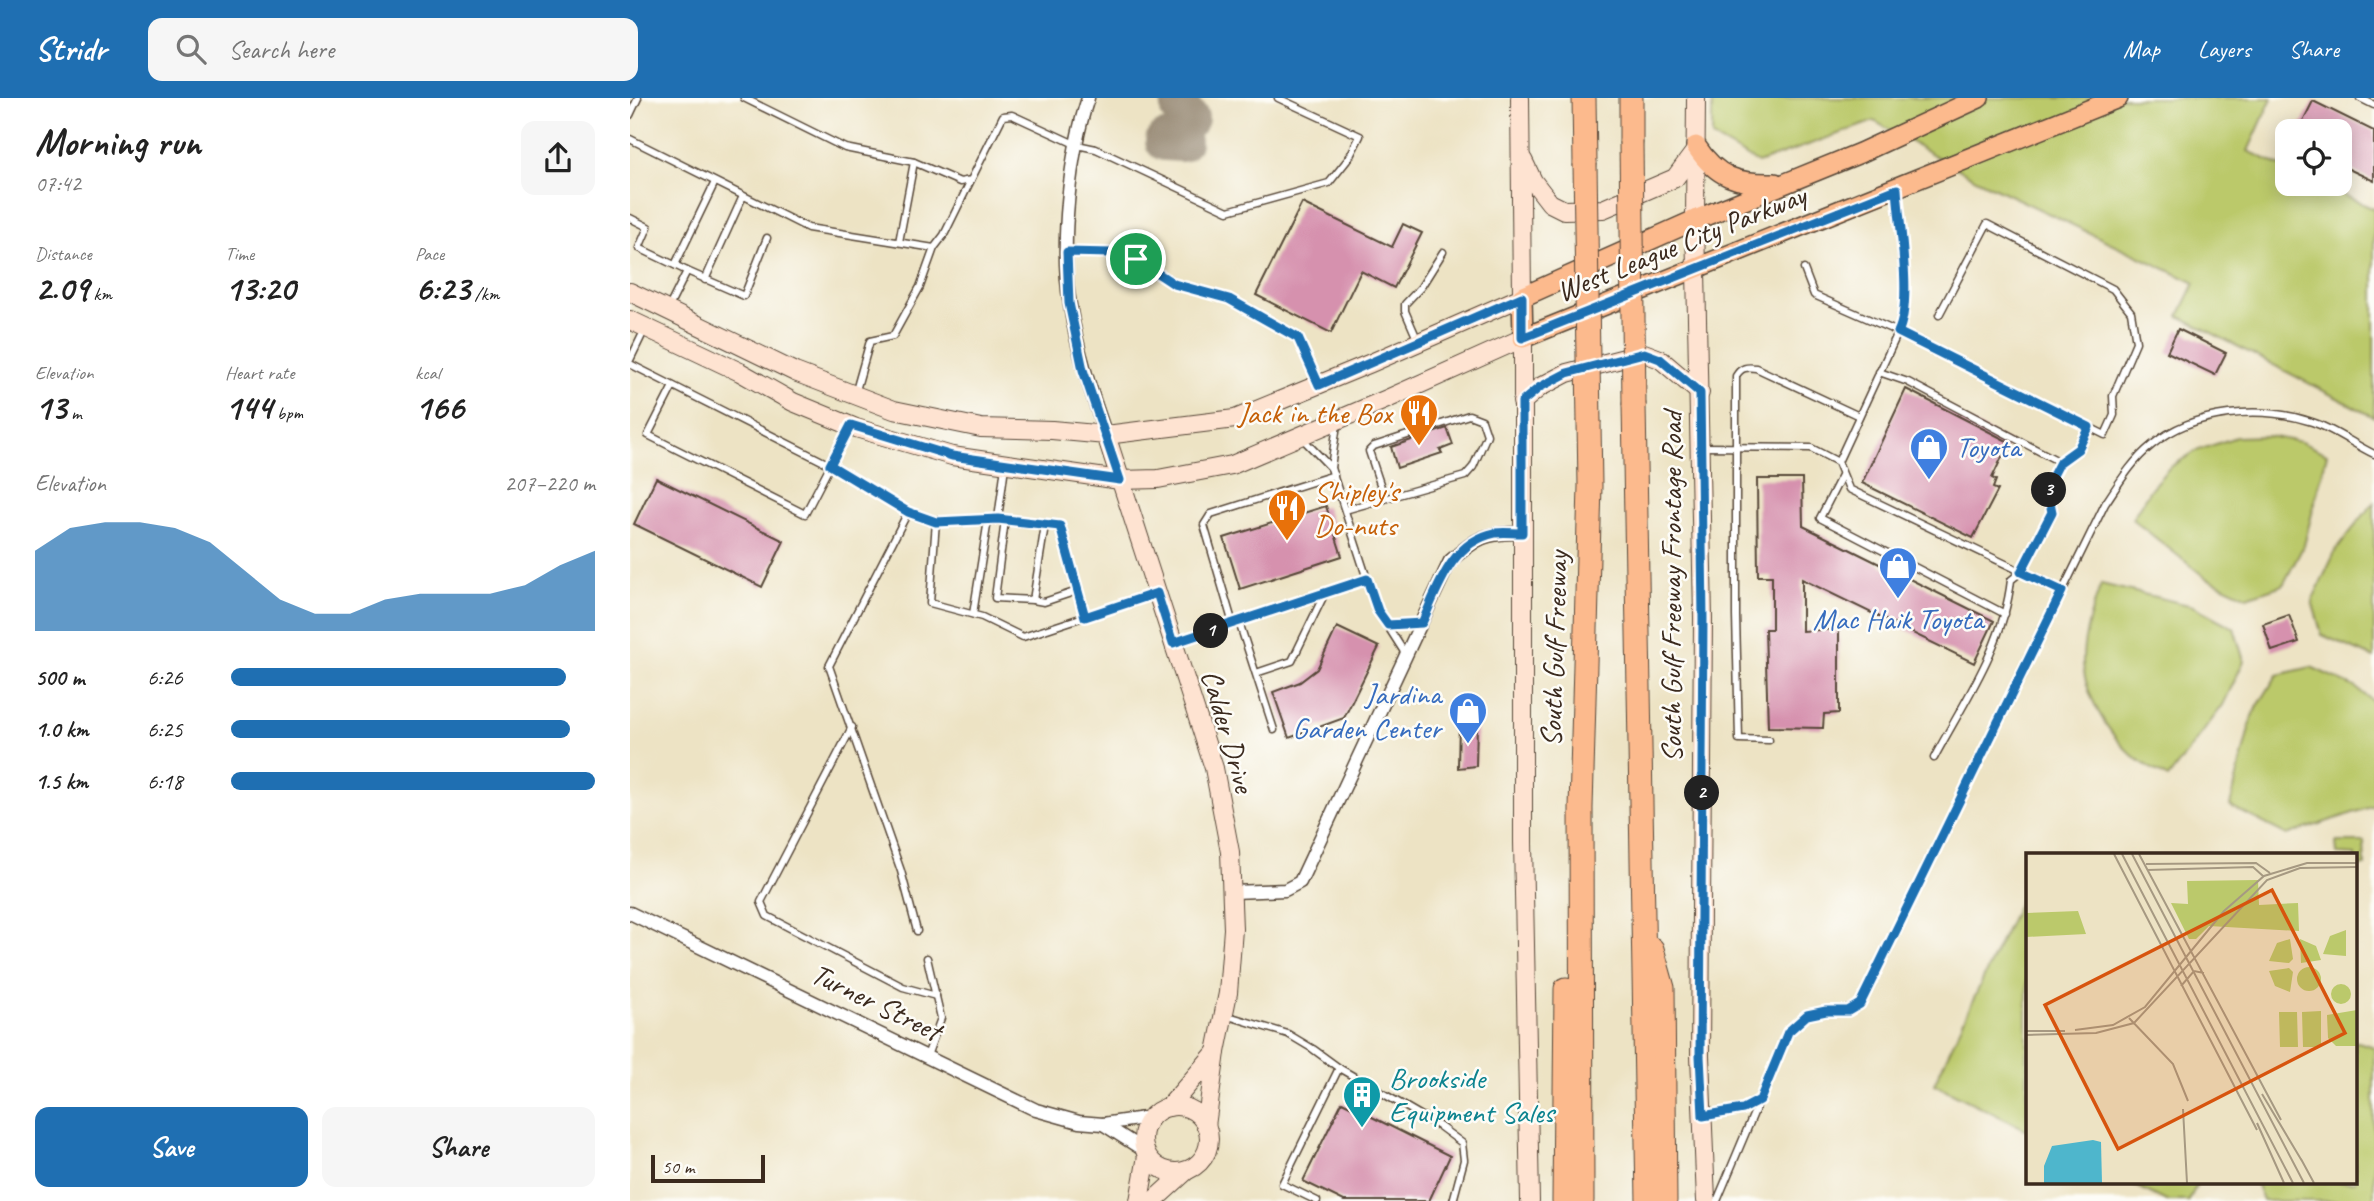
<!DOCTYPE html>
<meta charset="utf-8">
<style>
body{margin:0;font-family:Caveat,sans-serif;background:#f6f6f6;color:#222;height:100vh;display:flex;flex-direction:column;font-size:26px;white-space:nowrap}
*{box-sizing:border-box;margin:0}
p{font-size:23px;color:#767676}
.icon{flex:none;width:38px;height:38px;fill:none;stroke:currentColor;stroke-width:2;stroke-linecap:round;stroke-linejoin:round}
.map{position:relative;flex:1;overflow:hidden}
.panel{display:flex;flex-direction:column;background:#fff;width:630px}
.panel>*{flex:none}
.fabs{position:absolute;left:1645px;top:21px;display:grid;gap:14px}
.fabs a{display:grid;place-items:center;width:77px;height:77px;border-radius:14px;background:#fff;box-shadow:0 4px 18px #0003;font-size:35px}
.scale{position:absolute;left:21px;bottom:18px;width:114px;box-sizing:border-box;padding-left:7px;border:4px solid #3b2a1e;border-top:0;font-size:19px;line-height:24px;white-space:nowrap;color:#3b2a1e;-webkit-text-stroke:5px #fdfcf7;paint-order:stroke}
.pin{position:absolute;display:grid;place-items:center;width:60px;height:60px;color:#fff;margin:-30px;border:4px solid #fff;border-radius:50%;box-shadow:0 2px 7px #0007}
.km{position:absolute;width:35px;height:35px;margin:-18px;border-radius:50%;background:#222;color:#fff;font-size:19px;line-height:35px;text-align:center}
.round{display:grid;place-items:center;flex:none;width:74px;height:74px;border-radius:14px;background:#f6f6f6}
.overview{display:flex;align-items:center;justify-content:space-between;height:119px;padding:0 35px}
h1{font-size:38px;font-weight:700;line-height:52px}
.stats{display:grid;grid-template-columns:repeat(3,1fr);gap:10px;height:119px;padding:7px 35px}
.stats div{display:grid;align-content:center}
.stats b{font-size:35px;font-weight:700}
.stats small{font-size:19px;font-weight:400}
.stats p{font-size:19px}
.chart{height:196px;padding:14px 35px}
.chart p{display:flex;justify-content:space-between}
.chart svg{width:100%;height:126px;margin-top:7px;fill:#1f6fb2;opacity:.7}
.cta{display:flex;gap:14px;margin-top:auto;padding:14px 35px}
.cta a{flex:1;height:80px;border-radius:14px;background:#1f6fb2;color:#fff;font-size:28px;font-weight:700;line-height:80px;text-align:center}
.cta a+a{background:#f6f6f6;color:#222}
ul{padding:0 35px;list-style:none;font-size:23px}
li{display:grid;grid-template-columns:112px 84px 1fr;align-items:center;height:52px}
li i{height:18px;border-radius:9px;background:#1f6fb2}
header{display:flex;align-items:center;gap:42px;box-sizing:border-box;height:98px;padding:0 35px;background:#1f6fb2;color:#fff}
header strong{font-size:33px}
nav{display:flex;gap:38px;margin-inline-start:auto;font-size:24px}
.search{width:490px;height:63px;background:#f6f6f6;display:flex;align-items:center;gap:18px;box-sizing:border-box;padding:0 24px;border-radius:14px;color:#767676;font-size:26px}
main{display:flex;flex:1;min-height:0}
.map>svg:first-child{display:block}
</style>
<header>
<strong>Stridr</strong>
<div class="search"><svg class="icon" aria-label="search" viewBox="0 0 24 24"><circle cx="10" cy="10" r="6"/><path d="M15 15l6 6"/></svg>Search here</div>
<nav><a>Map</a><a>Layers</a><a>Share</a></nav>
</header>
<main>
<section class="panel">
<div class="overview"><div><h1>Morning run</h1><p>07:42</p></div><a class="round"><svg class="icon" aria-label="share" viewBox="0 0 24 24"><path d="M12 15V3M7 8l5-5 5 5M5 13v7h14v-7"/></svg></a></div>
<div class="stats">
<div><p>Distance</p><b>2.09<small> km</small></b></div>
<div><p>Time</p><b>13:20</b></div>
<div><p>Pace</p><b>6:23<small> /km</small></b></div>
</div>
<div class="stats">
<div><p>Elevation</p><b>13<small> m</small></b></div>
<div><p>Heart rate</p><b>144<small> bpm</small></b></div>
<div><p>kcal</p><b>166</b></div>
</div>
<div class="chart"><p><span>Elevation</span>207–220 m</p>
<svg viewBox="0 0 160 44" preserveAspectRatio="none"><path d="M0 44V16L10 8L20 6L30 6L40 8L50 13L60 23L70 33L80 38L90 38L100 33L110 31L120 31L130 31L140 28L150 21L160 16V44z"/></svg>
</div>
<ul>
<li><b>500 m</b>6:26<i style="width:92%"></i></li>
<li><b>1.0 km</b>6:25<i style="width:93%"></i></li>
<li><b>1.5 km</b>6:18<i style="width:100%"></i></li>
</ul>
<div class="cta"><a>Save</a><a>Share</a></div>
</section>
<div class="map">
<svg width="1744" height="1103" viewBox="0 0 1744 1103">
<rect width="100%" height="100%" fill="#fdfcf7"/>
<filter id="ink" filterUnits="userSpaceOnUse"><feTurbulence type="fractalNoise" baseFrequency=".0143" numOctaves="2"/><feDisplacementMap in="SourceGraphic" scale="14" xChannelSelector="R" yChannelSelector="G"/><feConvolveMatrix kernelMatrix="1 2 1 2 8 2 1 2 1" color-interpolation-filters="sRGB"/></filter>
<filter id="wash" filterUnits="userSpaceOnUse"><feTurbulence type="fractalNoise" baseFrequency=".00686" numOctaves="4" result="noise"/><feDisplacementMap in="SourceGraphic" scale="28" xChannelSelector="R" yChannelSelector="G"/><feGaussianBlur stdDeviation="1.57" result="paint"/><feColorMatrix in="noise" values="0 0 0 0 0 0 0 0 0 0 0 0 0 0 0 0 0 1.4 0 .05"/><feComposite in="paint" operator="in"/></filter>
<g filter="url(#wash)">
<rect width="100%" height="100%" fill="#ede3c4"/>
<g fill="#bbc96b" stroke="#7b7a44" stroke-width="2">
<path d="M1082,0H1642L1618,53L1657,71V86H1689L1744,111V319L1549,218L1565,185L1348,82L1244,23L1128,65L1082,39Z"/>
<path d="M1638,338L1671,344L1697,356L1674,447L1653,487L1617,499L1576,480L1502,421L1521,390L1539,370L1566,353L1606,339Z"/>
<path d="M1744,404V560L1692,537L1682,503L1706,452Z"/>
<path d="M1471,486L1563,508L1604,530L1614,563L1593,607L1538,680C1526,673 1512,666 1502,657C1477,635 1452,593 1453,559C1454,533 1463,509 1471,486Z"/>
<path d="M1681,569L1725,589L1744,604V708L1657,737L1600,708L1622,618L1647,577Z"/>
<path d="M1706,744H1734L1735,768H1725V757L1707,756Z"/>
<path d="M1397,787V1032L1304,986Z"/>
<path d="M1725,943L1744,949V1103H1633L1626,1084H1725Z"/>
<path d="M1498,1084H1568L1559,1103H1536Z"/>
</g>
<g fill="none" stroke-linecap="round" stroke-linejoin="round">
<g stroke="#948671" stroke-width="40">
<path d="M550,11L559,20"/>
<path d="M535,43L551,44"/>
</g>
</g>
<g id="blocks">
<g fill="#d691ae">
<path d="M1683,3L1744,33V83L1710,67V33H1668Z"/>
<path d="M672,105L762,149L773,126L792,135L764,190L731,173L701,235L626,197Z"/>
<path d="M1548,231L1596,255L1585,277L1537,254Z"/>
<path d="M1276,291L1379,344L1362,380L1366,382L1363,390L1368,392L1343,440L1232,385Z"/>
<path d="M817,330L823,347L810,352L812,355L767,370L761,349Z"/>
<path d="M26,380L154,443L132,489L4,426Z"/>
<path d="M1127,381H1172L1173,428L1364,523L1344,565L1172,481V533L1209,531V615L1194,616L1193,630L1138,629L1135,531H1142V478H1128Z"/>
<path d="M696,408L712,458L610,491L594,440Z"/>
<path d="M1659,517L1669,544L1642,553L1633,526Z"/>
<path d="M707,529L749,549L714,620L659,640L643,594L670,584L687,571Z"/>
<path d="M829,625H847L846,668L828,670Z"/>
<path d="M712,1004L820,1058L799,1103H714L673,1083Z"/>
</g>
</g>
</g>
<g filter="url(#ink)">
<use href="#blocks" fill-opacity="0" stroke="#564637" stroke-width="2"/>
<g fill="none" stroke-linecap="round" stroke-linejoin="round">
<defs>
<g id="lane">
<path d="M114,0L215,50L284,64L269,144"/>
<path d="M1730,0L1744,7"/>
<path d="M0,17L8,0"/>
<path d="M0,41L178,130L304,150L314,137L341,82"/>
<path d="M284,64L330,84L341,82L373,18L382,17L447,47L466,51L598,113L699,85L719,60L730,38L648,0"/>
<path d="M0,120L18,129L9,150L57,173"/>
<path d="M437,154L481,155L506,161L544,185L599,201L668,240L688,283"/>
<path d="M45,167L85,84"/>
<path d="M1174,171L1184,197L1268,234L1475,337L1484,317L1483,298L1506,244L1501,214L1483,191L1357,126L1309,217"/>
<path d="M75,182L113,98"/>
<path d="M38,211L57,173L114,198L137,140"/>
<path d="M788,243L775,213V206L791,189L813,154"/>
<path d="M0,262L15,231"/>
<path d="M0,266L200,367L278,414L199,568L271,773L287,833"/>
<path d="M1249,274L1278,284L1430,364C1420,385 1417,391 1422,414L1391,474L1381,482C1374,547 1334,604 1304,660"/>
<path d="M43,288L18,337L175,416L220,329"/>
<path d="M225,296L240,243L263,238L290,189L304,150"/>
<path d="M671,339L701,370"/>
<path d="M1073,349L1181,350L1208,364L1219,391L1432,493"/>
<path d="M1208,364L1271,228L1275,197L1267,93"/>
<path d="M1430,364L1448,351L1459,329"/>
<path d="M375,368L368,421L306,423L300,505L352,519L393,539L526,495"/>
<path d="M1212,377L1190,420L1375,516"/>
<path d="M715,412L835,378L843,369L857,337L852,322L839,317L744,348L739,353L755,401"/>
<path d="M278,414L306,423"/>
<path d="M373,422L430,428L455,519"/>
<path d="M375,422L365,500L403,502L415,427"/>
<path d="M737,481L748,513L776,557"/>
<path d="M403,502L414,504L447,493"/>
<path d="M343,516L358,422"/>
<path d="M609,524L644,632"/>
<path d="M603,526L574,427L581,416L704,377"/>
<path d="M758,527L791,525"/>
<path d="M545,545L737,481L701,370L707,326"/>
<path d="M626,575L662,563L695,495"/>
<path d="M222,629L131,804L137,818L273,889L306,898"/>
<path d="M1139,642L1109,641L1106,518V278C1111,269 1117,269 1126,270L1229,318"/>
<path d="M297,860L311,920L297,958"/>
<path d="M595,917L658,936L683,951L709,970"/>
<path d="M1075,1017L1113,1011L1130,1002"/>
<path d="M687,1103L652,1086L709,970L809,1028L832,1045L834,1062L823,1103"/>
<path d="M1087,1103L1158,934C1164,929 1169,923 1175,919C1190,909 1211,917 1230,906L1475,406C1489,385 1502,363 1522,347C1564,312 1631,307 1682,324C1704,331 1723,346 1744,356"/>
</g>
<g id="street">
<path d="M458,0C439,58 430,147 440,207C447,252 461,294 476,337"/>
<path d="M603,794L655,792L670,784L820,463C848,439 854,435 892,435"/>
<path d="M0,815L406,1012L449,1024L473,1026L521,1019"/>
<path d="M473,1026L515,1053"/>
</g>
<g id="secondary">
<path d="M1066,0L1065,122L1073,520L1070,958L1076,1103"/>
<path d="M893,62L903,83L920,105L934,112L973,111L1045,80L1066,52"/>
<path d="M0,194L165,274L264,312L351,330L422,332L476,337L605,321L741,265L892,199L890,0"/>
<path d="M0,222L110,274L163,304L226,330L322,358L490,382L528,381L602,367L757,301L893,240V744L900,1103"/>
<path d="M892,304L910,289L937,275L1014,255L1030,261L1070,295"/>
<path d="M476,337L584,670L600,754L603,831L598,895L586,954L576,1028"/>
<circle cx="546" cy="1041" r="33"/>
<path d="M539,1009L586,954"/>
<path d="M509,1103L517,1058"/>
<path d="M523,1103L556,1073"/>
</g>
<g id="primary">
<path d="M1349,0L1230,55L1065,122L892,199L893,240L1488,0"/>
<path d="M1066,48C1087,80 1108,86 1145,85"/>
</g>
<g id="highway">
<path d="M954,0L955,66"/>
<path d="M1001,0V44"/>
<path d="M1004,307L1018,1103"/>
<path d="M1022,851L1033,890L1035,1103"/>
<path d="M934,1103L936,891"/>
<path d="M952,1103L951,710L960,388L959,325"/>
</g>
</defs>
<use href="#lane" stroke="#564637" stroke-width="9"/>
<use href="#street" stroke="#564637" stroke-width="15"/>
<use href="#secondary" stroke="#564637" stroke-width="20"/>
<use href="#primary" stroke="#564637" stroke-width="22"/>
<use href="#highway" stroke="#564637" stroke-width="25"/>
<use href="#lane" stroke="#fff" stroke-width="6"/>
<use href="#street" stroke="#fff" stroke-width="12"/>
<use href="#secondary" stroke="#fee3d1" stroke-width="18"/>
<use href="#primary" stroke="#fcba8d" stroke-width="19"/>
<use href="#highway" stroke="#fcba8d" stroke-width="23"/>
<defs>
<g id="highway-bridge">
<path d="M1001,44L1004,307"/>
<path d="M955,66L959,325"/>
</g>
</defs>
<use href="#highway-bridge" stroke="#564637" stroke-width="25" stroke-linecap="butt"/>
<use href="#highway-bridge" stroke="#fcba8d" stroke-width="23"/>
</g>
</g>
<g fill="none" stroke-linecap="round" stroke-linejoin="round" filter="url(#ink)">
<defs>
<path id="route" d="M1267,91C1269,125 1283,205 1268,234L1459,329L1448,351L1430,364L1419,385V400L1422,414L1391,474L1432,493L1230,906L1218,913H1196L1177,917L1158,934L1130,1002L1113,1011L1073,1018L1070,958L1073,520L1070,295L1030,261L1014,255L937,275L910,289L892,304V435C883,435 873,434 865,435C821,444 808,490 792,525L758,527L748,513L737,481L543,545L527,495L455,519L430,428L368,421L306,424L278,414L200,367L221,327L322,358L490,382L453,272L439,205L437,154L481,155L506,161L544,186L599,201L668,240L689,287L892,199V240Z"/>
</defs>
<use href="#route" stroke="#fff" stroke-width="14"/>
<use href="#route" stroke="#1f6fb2" stroke-width="9"/>
</g>
<defs>
<symbol id="restaurant-pin" viewBox="-11 -11 22 30"><path d="M0 17L-7.5 6A9.5 9.5 0 1 1 7.5 6Z" fill="#e8710a" stroke="#fdfcf7"/><path d="M-5-6h1v4h1v-4h1v4h1v-4h1v5L-1.5 .5V6h-2V.5L-5-1ZM5-6V6H3V1.5H1.5Q1.5-4 5-6Z" fill="#fff"/></symbol>
<symbol id="shop-pin" viewBox="-11 -11 22 30"><path d="M0 17L-7.5 6A9.5 9.5 0 1 1 7.5 6Z" fill="#3f7fe0" stroke="#fdfcf7"/><path d="M-5-2.5h2.3a2.7 3.5 0 0 1 5.4 0H5L5.5 6h-11ZM-1.5-2.5h3a1.5 2.3 0 0 0-3 0Z" fill="#fff"/></symbol>
<symbol id="building-pin" viewBox="-11 -11 22 30"><path d="M0 17L-7.5 6A9.5 9.5 0 1 1 7.5 6Z" fill="#0f9aa8" stroke="#fdfcf7"/><path d="M-4-6H4V6H1V3H-1V6H-4ZM-2.5-4.3h1.7v1.8h-1.7ZM.8-4.3h1.7v1.8H.8ZM-2.5-1h1.7V.8h-1.7ZM.8-1h1.7V.8H.8Z" fill="#fff"/></symbol>
</defs>
<g fill-rule="evenodd">
<use href="#restaurant-pin" x="767" y="293" width="44" height="60"/>
<use href="#shop-pin" x="1277" y="327" width="44" height="60"/>
<use href="#restaurant-pin" x="635" y="388" width="44" height="60"/>
<use href="#shop-pin" x="1246" y="446" width="44" height="60"/>
<use href="#shop-pin" x="816" y="591" width="44" height="60"/>
<use href="#building-pin" x="710" y="975" width="44" height="60"/>
</g>
<g text-anchor="middle" dominant-baseline="central" stroke-width="5" stroke-linejoin="round" paint-order="stroke">
<g font-size="30" fill="#3b2a1e" stroke="#fdfcf7">
<text transform="translate(1051 145) rotate(-22)">West League City Parkway</text>
<text transform="translate(1041 489) rotate(-90)">South Gulf Freeway Frontage Road</text>
<text transform="translate(924 551) rotate(-88)">South Gulf Freeway</text>
<text transform="translate(598 633) rotate(74)">Calder Drive</text>
<text transform="translate(246 904) rotate(26)">Turner Street</text>
</g>
<g font-size="30" fill="#c56008" stroke="#fdfcf7" text-anchor="end">
<text x="762" y="315">Jack in the Box</text>
<text x="684" y="393" text-anchor="start">Shipley's<tspan x="684" dy="34">Do-nuts</tspan></text>
</g>
<g font-size="30" fill="#366cbe" stroke="#fdfcf7" text-anchor="start">
<text x="1326" y="349">Toyota</text>
<text x="1268" y="521" text-anchor="middle">Mac Haik Toyota</text>
<text x="811" y="596" text-anchor="end">Jardina<tspan x="811" dy="34">Garden Center</tspan></text>
</g>
<g font-size="30" fill="#0d838f" stroke="#fdfcf7" text-anchor="start">
<text x="759" y="980">Brookside<tspan x="759" dy="34">Equipment Sales</tspan></text>
</g>
</g>
<g transform="translate(1396 755)">
<rect width="331" height="331" fill="#ede3c4"/>
<path d="M232,27L233,52L272,50L273,78L183,73L170,86H163L145,50L162,51L161,28ZM52,58L60,81L0,84V60ZM320,77V103L297,101L304,83ZM264,86L267,106L263,110L243,108L251,90ZM274,86L290,93L295,107L275,110ZM271 126a12 12 0 1 1 24 0a12 12 0 1 1-24 0ZM263,115L267,119L264,139L249,133L243,118ZM305 141a10 10 0 1 1 20 0a10 10 0 1 1-20 0ZM331,157V193H310L302,185L301,162ZM295,158V194H277L276,159ZM253,159H271L272,194H254Z" fill="#bbc96b"/>
<path d="M67,287L75,289L76,330H18V313L26,293Z" fill="#4eb6cc"/>
<path fill="none" stroke="#a69982" stroke-width="2" d="M88,1L231,277M96,1L267,330M106,1L278,330M113,1L255,267M120,11L230,10L244,20M121,17L227,14L237,23M155,133L168,118L178,120M103,165L147,211L162,248M49,177L87,172L119,154L198,58L238,23L281,10H331M0,178H39M0,182L70,180L108,170L241,27L274,15L331,14M236,241L276,308M157,256L161,330M231,270L258,330M275,306L288,330"/>
<path fill="#d7540e" fill-opacity="0.15" stroke="#d7540e" stroke-width="3.5" d="M246,37L319,180L92,296L19,152Z"/>
<rect width="331" height="331" fill="none" stroke="#3b2a1e" stroke-width="3.5"/>
</g>
</svg>
<div class="fabs">
<a><svg class="icon" aria-label="locate" viewBox="0 0 24 24"><circle cx="12" cy="12" r="6"/><path d="M12 2v4M12 18v4M2 12h4M18 12h4"/></svg></a>
</div>
<div class="scale">50 m</div>
<div class="pin" style="left:506px;top:161px;background:#1e9e55"><svg class="icon" aria-label="arrive" viewBox="0 0 24 24"><path d="M6 21V4h12l-3 4 3 4H6"/></svg></div>
<b class="km" style="left:581px;top:533px">1</b>
<b class="km" style="left:1072px;top:695px">2</b>
<b class="km" style="left:1419px;top:392px">3</b>
</div>
</main>
